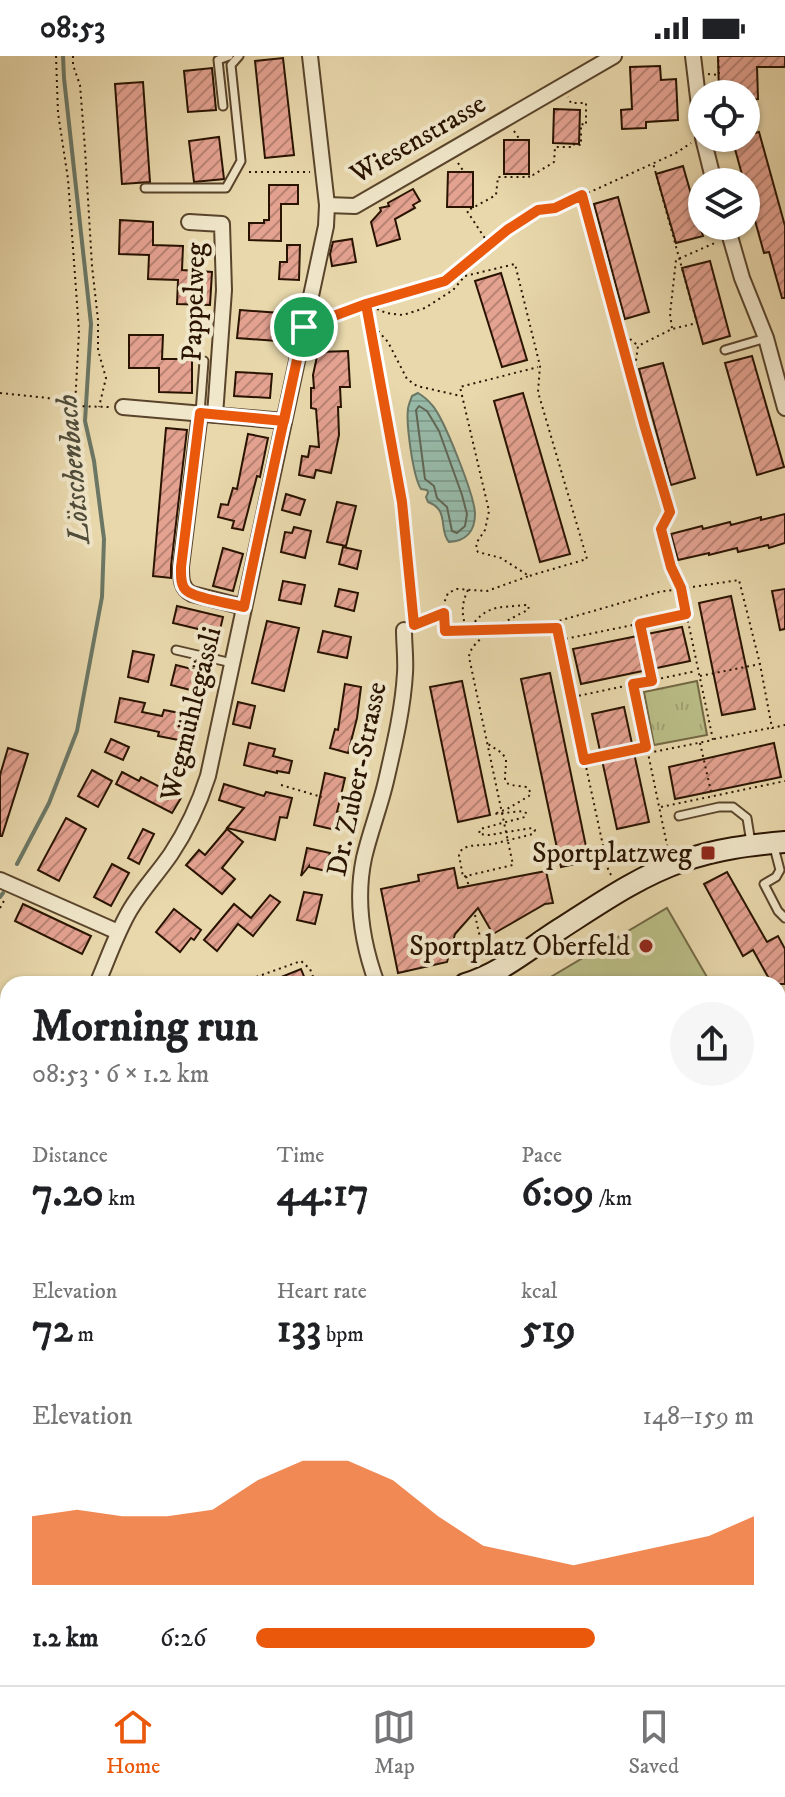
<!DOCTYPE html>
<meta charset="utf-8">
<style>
body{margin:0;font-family:"IM FELL DW Pica",serif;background:#f6f6f6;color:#202124;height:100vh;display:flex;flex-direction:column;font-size:30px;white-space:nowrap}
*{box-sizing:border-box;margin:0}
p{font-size:26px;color:#757577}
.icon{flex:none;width:44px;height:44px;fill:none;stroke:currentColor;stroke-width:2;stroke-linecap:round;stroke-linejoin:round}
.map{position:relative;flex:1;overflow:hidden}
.panel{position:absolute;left:0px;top:920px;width:786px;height:710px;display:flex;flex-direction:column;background:#fff;border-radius:24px 24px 0 0;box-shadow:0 2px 6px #0004}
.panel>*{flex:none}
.buttons{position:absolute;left:688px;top:24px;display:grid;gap:16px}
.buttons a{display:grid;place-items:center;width:72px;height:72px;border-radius:50%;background:#fff;box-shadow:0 2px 6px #0004;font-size:40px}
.pin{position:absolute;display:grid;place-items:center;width:68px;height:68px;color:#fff;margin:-34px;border:4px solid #fff;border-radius:50%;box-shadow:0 2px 8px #0007}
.round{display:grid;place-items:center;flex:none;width:84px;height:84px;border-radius:42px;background:#f6f6f6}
.overview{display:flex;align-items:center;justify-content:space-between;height:136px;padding:0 32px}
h1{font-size:44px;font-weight:700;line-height:60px}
.figures{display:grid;grid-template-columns:repeat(3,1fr);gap:12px;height:136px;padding:8px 32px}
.figures div{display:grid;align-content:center}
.figures b{font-size:40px;font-weight:700}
.figures small{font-size:22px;font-weight:400}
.figures p{font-size:22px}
.chart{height:224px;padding:16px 32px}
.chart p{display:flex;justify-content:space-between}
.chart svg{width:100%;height:144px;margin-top:8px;fill:#ea580c;opacity:.7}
ul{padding:0 32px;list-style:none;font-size:26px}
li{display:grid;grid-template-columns:128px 96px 1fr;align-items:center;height:60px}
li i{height:20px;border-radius:10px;background:#ea580c}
.status{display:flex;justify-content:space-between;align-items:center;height:56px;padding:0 40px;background:#fff;direction:ltr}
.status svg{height:22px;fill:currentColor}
.tab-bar{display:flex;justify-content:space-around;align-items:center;height:112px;border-top:2px solid #e0e0e0;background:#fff;font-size:22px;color:#757577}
.tab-bar a{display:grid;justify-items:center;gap:4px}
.tab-bar .selected{color:#ea580c}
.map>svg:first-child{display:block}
</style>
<div class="status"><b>08:53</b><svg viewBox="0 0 49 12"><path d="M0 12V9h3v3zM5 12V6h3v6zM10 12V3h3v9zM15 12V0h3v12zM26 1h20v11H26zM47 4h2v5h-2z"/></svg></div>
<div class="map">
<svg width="785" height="1629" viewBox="0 0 785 1629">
<defs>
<pattern id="grass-tufts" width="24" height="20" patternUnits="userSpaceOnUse" patternTransform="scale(2)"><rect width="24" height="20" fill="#babe87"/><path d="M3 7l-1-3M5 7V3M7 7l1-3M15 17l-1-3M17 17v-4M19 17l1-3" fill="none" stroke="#a0a273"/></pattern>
<pattern id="water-rules" width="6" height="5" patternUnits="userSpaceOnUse" patternTransform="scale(2)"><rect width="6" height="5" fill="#97baa9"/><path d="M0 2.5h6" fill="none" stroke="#829f90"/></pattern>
<pattern id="building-hatch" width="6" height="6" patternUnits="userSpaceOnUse" patternTransform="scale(2)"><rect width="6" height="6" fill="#e4a291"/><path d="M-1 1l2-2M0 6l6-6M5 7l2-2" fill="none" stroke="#b98374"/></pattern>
</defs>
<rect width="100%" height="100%" fill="#e8d8ac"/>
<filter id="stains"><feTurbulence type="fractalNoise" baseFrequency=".0025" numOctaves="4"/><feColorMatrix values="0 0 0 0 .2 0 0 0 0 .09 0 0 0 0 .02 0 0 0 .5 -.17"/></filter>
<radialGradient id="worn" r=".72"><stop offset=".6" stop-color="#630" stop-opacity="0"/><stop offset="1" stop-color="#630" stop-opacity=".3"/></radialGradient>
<path fill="url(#grass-tufts)" stroke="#726844" stroke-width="2" d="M697,625L707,679L654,689L644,636Z"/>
<path fill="#babe87" stroke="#726844" stroke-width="2" d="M667,852L711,928H539Z"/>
<path fill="url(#water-rules)" stroke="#6b7765" stroke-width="2" d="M418,337C423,340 428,344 432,349C444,362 475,441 475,458C475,475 466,485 449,486C438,473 450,454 428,446L426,441L428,437L427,434L421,433C413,421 406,368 408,353C408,350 411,343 412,340Z"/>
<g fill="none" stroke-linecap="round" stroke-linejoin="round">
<path stroke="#606654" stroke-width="2" d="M419,350L427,355L439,375L462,439L467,458L465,470L457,477L452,475L447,451L437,442L434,430L425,423L416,354Z"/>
<g stroke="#6b7765" stroke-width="4">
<path d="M17,808L49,747L77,675L102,541L104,483L94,405L85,365L91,268L64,22L63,0"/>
<path d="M0,841L3,837"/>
</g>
</g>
<g fill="url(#building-hatch)" stroke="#291300" stroke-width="2">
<path d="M718,0H785V11H757L758,43L746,44V38H719Z"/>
<path d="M283,2L294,99L265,102L255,5Z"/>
<path d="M660,10L661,24L676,23L678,64L646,66V72L622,73L621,54L632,53L630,11Z"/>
<path d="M212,12L216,54L188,56L184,15Z"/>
<path d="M143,26L150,126L122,128L115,28Z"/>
<path d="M554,53L580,54L579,88L553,87Z"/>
<path d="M759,76L785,170V242H782L769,196L764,197L746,132V126H744L732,82H746V79Z"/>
<path d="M219,81L224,123L194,126L189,85Z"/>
<rect x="504" y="84" width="25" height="34"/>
<path d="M683,110L703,180L676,187L656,118Z"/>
<path d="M448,116H473V151H447Z"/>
<path d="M269,129H298V148H281V185L249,184V167H264V164H269Z"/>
<path d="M413,133L420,145L413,149L415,152L395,163L400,183L377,190L371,166L381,155L380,152L389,150L388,147Z"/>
<path d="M618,141L649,256L625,263L594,148Z"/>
<path d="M120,164L153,166V189L183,190L182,214L212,216L210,249L177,248L178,224L148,223L149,199L119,198Z"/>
<path d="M352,183L356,206L332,210L330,198L333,186Z"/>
<path d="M287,189H300L299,224L279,223L280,206H287Z"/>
<path d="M710,205L730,280L703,288L682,212Z"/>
<path d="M501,217L527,304L502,311L475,225Z"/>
<path d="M240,254L280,257L277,285L237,282Z"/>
<path d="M129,279H163L162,303H192V337L159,336V312H129Z"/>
<path d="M348,295L350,331H340L341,351H338L339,379L331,417L316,414L314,422L299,419L302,400L308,401L310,390L319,391L316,353L311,352V332H314L313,319L318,296Z"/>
<path d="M752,300L784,411L757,419L725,307Z"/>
<path d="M663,307L695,422L671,429L639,313Z"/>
<path d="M236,316L272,318L270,342L234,340Z"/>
<path d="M523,337L570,498L540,506L494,345Z"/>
<path d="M166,372L187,374L171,510V522L153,520Z"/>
<path d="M248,378L268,382L260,421L257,420L243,474L232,472L234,465L218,461L221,448L228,449L233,432L237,433Z"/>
<path d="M286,438L305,444L300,459L282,454Z"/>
<path d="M337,446L356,450L346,490L327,486Z"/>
<path d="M785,458V487L769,492L768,489L738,496L737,492L709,499V497L678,504L671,478L702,470L703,473L730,466L731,469L761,461V464Z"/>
<path d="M294,471L311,475L305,502L281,496L285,476L292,477Z"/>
<path d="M343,491L361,495L357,513L339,508Z"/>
<path d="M223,492L243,498L233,535L213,530Z"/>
<path d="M283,525L305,529L301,548L279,544Z"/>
<path d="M339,533L358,537L354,555L335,550Z"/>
<path d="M785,533V573L780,574L772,535Z"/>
<path d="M731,540L755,653L722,659L699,547Z"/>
<path d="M177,550L223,561L219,578L173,567Z"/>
<path d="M267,565L299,572L284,635L252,627Z"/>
<path d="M682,571L690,605L581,628L573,593Z"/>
<path d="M323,575L351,581L347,602L318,596Z"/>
<path d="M133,595L154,599L148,626L128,621Z"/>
<path d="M176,609L207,617L202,637L171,629Z"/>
<path d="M550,617L589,805L561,811L521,623Z"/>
<path d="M462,625L490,759L458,766L430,631Z"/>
<path d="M345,628L361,631L357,662L348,697L330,692L335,673L338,674Z"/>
<path d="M120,642L145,647L142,656L162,660L164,654L195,660L189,686L158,680L159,676L115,666Z"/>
<path d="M238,646L255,650L250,672L233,668Z"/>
<path d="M624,651L649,766L617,773L592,658Z"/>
<path d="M111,683L129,691L123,704L105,696Z"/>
<path d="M249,687L275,693L273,700L292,705L289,717L277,715V717L244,709Z"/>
<path d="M774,687L781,721L675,743L669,711Z"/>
<path d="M8,692L28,698L2,780H0V719Z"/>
<path d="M92,714L112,725L98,751L78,740Z"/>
<path d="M122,716L139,725L141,721L181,742L172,757L116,728Z"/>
<path d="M325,717L345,722L337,756L340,757L336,774L314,769Z"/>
<path d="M224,728L264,740L266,736L292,742L287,762L280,761L275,784L227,772L244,752L219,744Z"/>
<path d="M66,762L86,773L59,825L38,814Z"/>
<path d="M143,773L154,778L139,808L128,802Z"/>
<path d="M227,773L243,786L222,812L235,823L222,838L186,809L199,794L205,799Z"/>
<path d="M307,792L330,797L326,815L309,811V810L301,820Z"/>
<path d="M112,808L129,817L111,850L94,841Z"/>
<path d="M454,812L458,832L546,815L553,847L545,848L493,878L478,852L455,878L447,906L398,917L381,833L419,825L418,819Z"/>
<path d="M727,816L767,886L778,880L785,893V928H772L753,894L743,900L704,828Z"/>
<path d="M304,836L322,839L315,868L297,864Z"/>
<path d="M270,839L280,846L253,880L238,868L217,895L204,884L234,848L251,862Z"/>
<path d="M23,848L91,880L82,898L15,865Z"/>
<path d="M174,853L201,874L194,884L191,882L180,896L156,876Z"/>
<path d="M301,913L307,928H264Z"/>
</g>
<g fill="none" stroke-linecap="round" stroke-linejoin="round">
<defs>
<g id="lane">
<path d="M223,50L218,4L229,0"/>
<path d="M145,132H226L241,105L231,9L239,0"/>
<path d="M725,294L766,282"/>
<path d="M200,357L204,305"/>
<path d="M176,594L232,607"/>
<path d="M679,760L719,751H733L747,762L751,787"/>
<path d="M774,791L780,814L776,821L764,828L778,855L785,862"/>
<path d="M101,920L111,928"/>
<path d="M0,1398L8,1401"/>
<path d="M1,1444L8,1432"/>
<path d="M482,1622L486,1629"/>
</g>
<g id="street">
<path d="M693,0L702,75"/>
<path d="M703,82L714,126"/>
<path d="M327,149L355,150L614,0"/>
<path d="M189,166L222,168L224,234L215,359"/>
<path d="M727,170L742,222L766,282L785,352"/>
<path d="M123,351L284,365"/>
<path d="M200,357L181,511C181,522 181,533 192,538L244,551"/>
<path d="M0,824L118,876"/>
<path d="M97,928C108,903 116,878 130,854C142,834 158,817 171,798C187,774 199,748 208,720L326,170L327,149L310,0"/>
<path d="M377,928C362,887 355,845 364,802C370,776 380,751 386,725C394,690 403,653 405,617C406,603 404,588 404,574"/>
<path d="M778,1031L785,1028"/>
<path d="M0,1059L8,1051"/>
<path d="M0,1247L8,1236"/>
<path d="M778,1264L785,1260"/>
<path d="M778,1513L785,1510"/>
<path d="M360,1622L367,1629"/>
<path d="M754,1622L757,1629"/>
<path d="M195,1629L201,1622"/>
<path d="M442,1629L454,1622"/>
</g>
<g id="secondary">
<path d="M465,928C500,918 530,892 560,873C599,848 639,820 683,805C716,793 750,789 785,786"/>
<path d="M0,1169L8,1175"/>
</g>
</defs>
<use href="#lane" stroke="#59442b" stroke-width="11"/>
<use href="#street" stroke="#59442b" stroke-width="18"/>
<use href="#secondary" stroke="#291300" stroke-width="24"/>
<g stroke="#291300" stroke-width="2" stroke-dasharray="2 4" stroke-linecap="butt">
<path d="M56,0L58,57L68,123L79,275L75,350"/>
<path d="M73,0V9L80,29L85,93L92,210L98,264V294L106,322L99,351"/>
<path d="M708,18L719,19L718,0"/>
<path d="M514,75L520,84H529V118"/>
<path d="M458,107L464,116H473V150"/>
<path d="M249,116H310"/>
<path d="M582,139L644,368L670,456L661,473L671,511L681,532L713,684L648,697L668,794"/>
<path d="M488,187L467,155L496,139L498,121H529V119H533L554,106L555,91H573L574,88L581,89V68L586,69V47H571L568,41"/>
<path d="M366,248L386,257L403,259L425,252L453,234L465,220L515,208L540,310L538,336L587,503L529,520"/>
<path d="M367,248L445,225L507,174L538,154L555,152L676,97L691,87"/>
<path d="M320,265L366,248L402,446L414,564"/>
<path d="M370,266L388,286L407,323L417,330L461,340"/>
<path d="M672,272L670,258L676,204L717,186"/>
<path d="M621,275L637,289"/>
<path d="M631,314L635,312L638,290L672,273L697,267L653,107"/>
<path d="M0,337L48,342L75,350L109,351"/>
<path d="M468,534C461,548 461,561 468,575C486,548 497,552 526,549L529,550L528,554C511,562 470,583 469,601L513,809L466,820L469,831"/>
<path d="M444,557V547L448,537L457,533L487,535L529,520L501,502L478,496L476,493L477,486L485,474L489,455L460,331L538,311"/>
<path d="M418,568L444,557L445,575L555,572"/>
<path d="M640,568L652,624"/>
<path d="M560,584L686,558"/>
<path d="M700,620L760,608"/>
<path d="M633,628L647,696"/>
<path d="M573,641L696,615"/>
<path d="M714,683L770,672"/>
<path d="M700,687L712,740"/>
<path d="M586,704L646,691"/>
<path d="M281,729L322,741"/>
<path d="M661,751L785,725"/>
<path d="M611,819L608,813L555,566L659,536L739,524L760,608L772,672L785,669V671"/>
<path d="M466,820L463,821L459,799L462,793L469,790L493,788L533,778L535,774L532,772L489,779L479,778L480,773L525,761L526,757L523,755L494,758L507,753L529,740L531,737L527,731C498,728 506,728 506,703L502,697L488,688"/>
<path d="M0,852L5,843"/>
<path d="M475,859L484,899"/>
<path d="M245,925L301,905L310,913L316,928"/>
<path d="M778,1340L785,1336"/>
<path d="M778,1350L785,1362"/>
<path d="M0,1510L8,1497"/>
<path d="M0,1528L8,1533"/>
<path d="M778,1605L785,1601"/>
<path d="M555,1622L553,1624L556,1629"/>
<path d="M655,1622L659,1629"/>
<path d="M411,1629L424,1622"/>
<path d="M605,1629L618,1622"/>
</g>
<use href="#lane" stroke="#f0e6c9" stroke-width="7"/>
<use href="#street" stroke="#f0e6c9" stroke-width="14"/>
<use href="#secondary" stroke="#f0e6c9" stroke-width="20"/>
</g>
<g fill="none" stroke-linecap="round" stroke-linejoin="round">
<defs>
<path id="route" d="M304,271L284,365L200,357L181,511C181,519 180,530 187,535C195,542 233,548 244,551C263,458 284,364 304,271L366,248L402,446L414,569L444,557L445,575L557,572L584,704L646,691L633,628L652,625L640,568L686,558L681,532L671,511L661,473L670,456L644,368L582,139L555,152L538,154L507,174L445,225L366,248L304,271"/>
</defs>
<use href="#route" stroke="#fff" stroke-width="16"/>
<use href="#route" stroke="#ea580c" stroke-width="10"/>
</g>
<g fill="#8f2418" stroke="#f0e6c9" stroke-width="3">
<rect x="700" y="789" width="16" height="16" rx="4"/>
<circle cx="646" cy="890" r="8"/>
</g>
<g text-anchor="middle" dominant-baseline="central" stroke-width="8" stroke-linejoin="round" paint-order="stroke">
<g font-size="28" fill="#291300" stroke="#f0e6c9">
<text transform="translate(418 83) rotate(-30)">Wiesenstrasse</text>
<text transform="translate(194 246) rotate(-88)">Pappelweg</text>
<text transform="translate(191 658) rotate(-76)">Wegmühlegässli</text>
<text transform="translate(357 723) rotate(-78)">Dr. Zuber-Strasse</text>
</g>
<g font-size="28" fill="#291300" stroke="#f0e6c9" text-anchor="end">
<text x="692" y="797">Sportplatzweg</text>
<text x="630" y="890">Sportplatz Oberfeld</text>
</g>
<g font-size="30" font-style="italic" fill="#504d3b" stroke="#f0e6c9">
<text transform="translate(74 413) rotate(-95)">Lötschenbach</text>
</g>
</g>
<rect width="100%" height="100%" filter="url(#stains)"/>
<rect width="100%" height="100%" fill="url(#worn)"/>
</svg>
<div class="buttons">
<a><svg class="icon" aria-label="locate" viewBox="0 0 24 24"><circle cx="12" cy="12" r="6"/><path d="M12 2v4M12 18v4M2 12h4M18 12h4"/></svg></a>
<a><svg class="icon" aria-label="layers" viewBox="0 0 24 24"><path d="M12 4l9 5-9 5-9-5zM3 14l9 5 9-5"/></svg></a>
</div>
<div class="pin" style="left:304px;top:271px;background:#1e9e55"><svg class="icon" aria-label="arrive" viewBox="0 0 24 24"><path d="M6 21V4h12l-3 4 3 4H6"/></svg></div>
<section class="panel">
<div class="overview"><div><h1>Morning run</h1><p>08:53 · 6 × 1.2 km</p></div><a class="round"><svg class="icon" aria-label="share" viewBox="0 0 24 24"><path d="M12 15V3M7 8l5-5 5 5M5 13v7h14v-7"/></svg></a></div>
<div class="figures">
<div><p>Distance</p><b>7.20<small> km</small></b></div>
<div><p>Time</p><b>44:17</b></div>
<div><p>Pace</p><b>6:09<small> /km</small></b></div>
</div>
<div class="figures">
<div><p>Elevation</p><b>72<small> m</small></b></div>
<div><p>Heart rate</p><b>133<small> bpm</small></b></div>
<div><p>kcal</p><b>519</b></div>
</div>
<div class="chart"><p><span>Elevation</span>148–159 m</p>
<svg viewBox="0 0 160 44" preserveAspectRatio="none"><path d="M0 44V23L10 21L20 23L30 23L40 21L50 12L60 6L70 6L80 12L90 23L100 32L110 35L120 38L130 35L140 32L150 29L160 23V44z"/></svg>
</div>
<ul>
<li><b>1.2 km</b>6:26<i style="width:68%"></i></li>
</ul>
</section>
</div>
<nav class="tab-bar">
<a class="selected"><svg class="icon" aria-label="home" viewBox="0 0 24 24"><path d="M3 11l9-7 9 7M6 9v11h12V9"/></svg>Home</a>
<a><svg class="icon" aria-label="map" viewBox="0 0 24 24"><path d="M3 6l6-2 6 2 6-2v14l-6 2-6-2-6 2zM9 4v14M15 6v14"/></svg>Map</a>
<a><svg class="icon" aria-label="saved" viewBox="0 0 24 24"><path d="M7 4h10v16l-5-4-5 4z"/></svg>Saved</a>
</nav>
